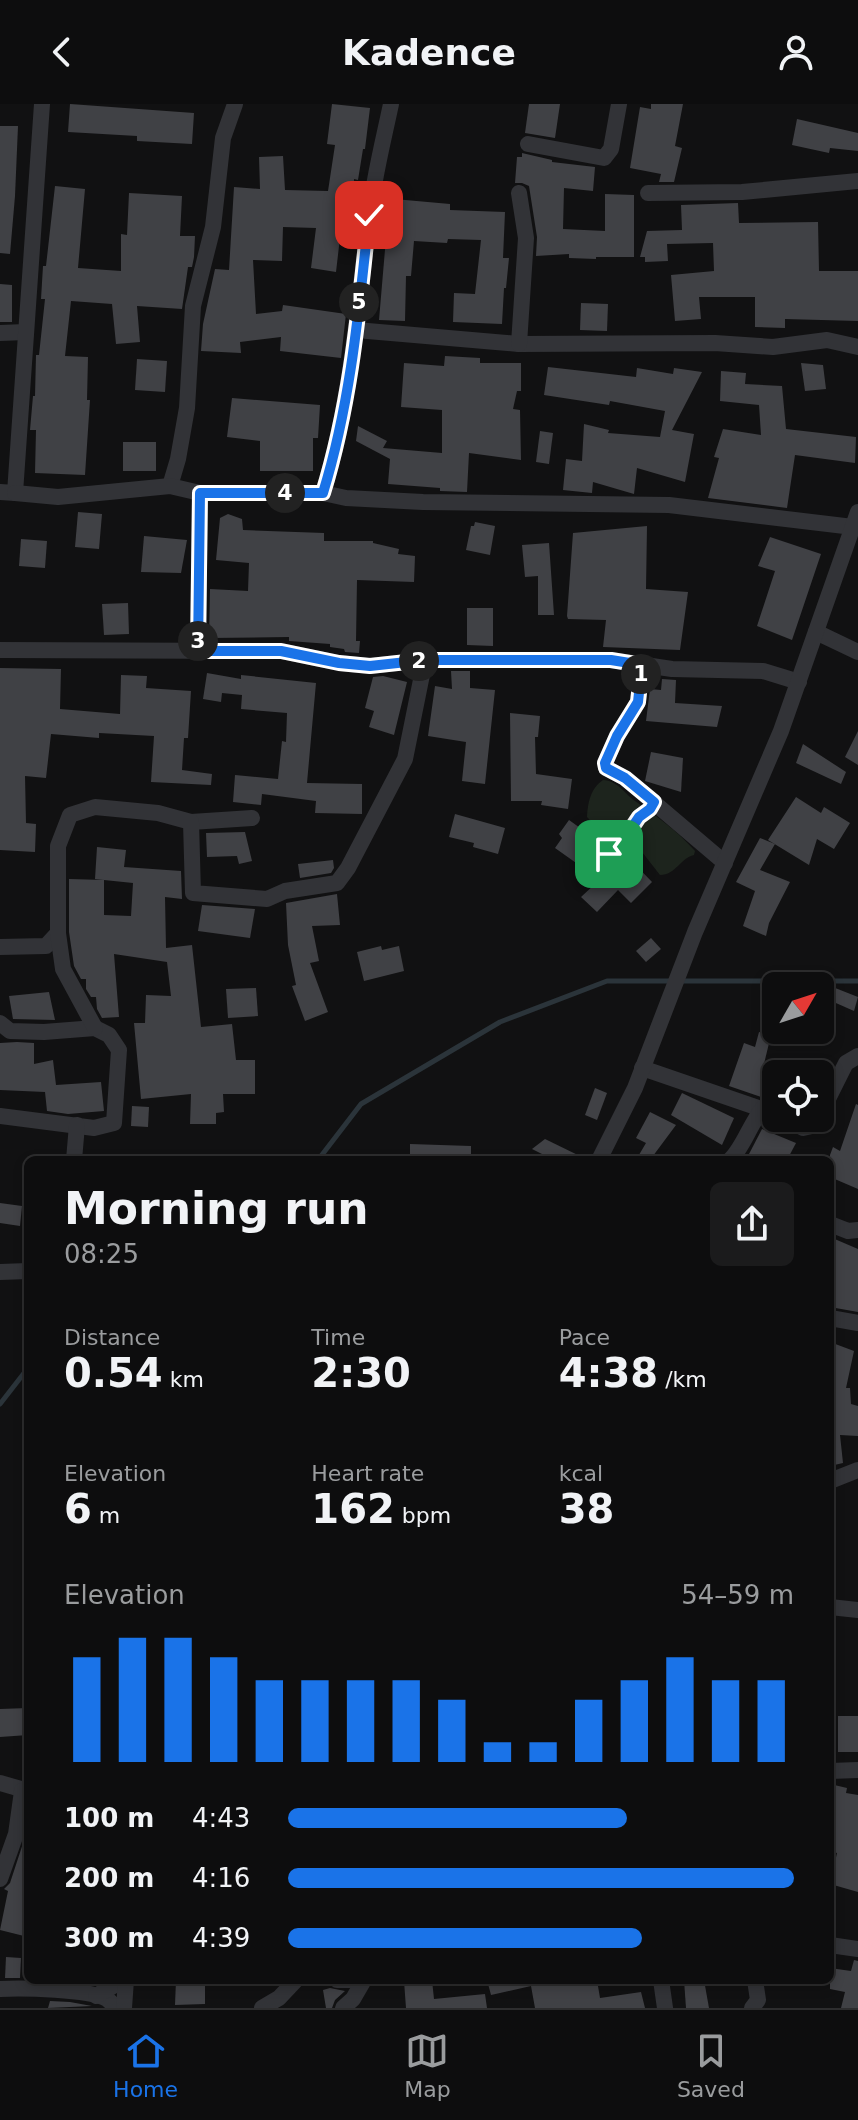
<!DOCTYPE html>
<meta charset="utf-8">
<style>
body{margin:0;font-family:"DejaVu Sans",sans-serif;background:#1b1b1c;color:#f1f3f6;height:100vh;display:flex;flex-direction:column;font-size:30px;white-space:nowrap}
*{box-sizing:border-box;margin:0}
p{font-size:26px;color:#9a9c9e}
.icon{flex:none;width:44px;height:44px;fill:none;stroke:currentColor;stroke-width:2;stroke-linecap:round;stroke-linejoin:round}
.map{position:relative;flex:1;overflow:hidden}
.drawer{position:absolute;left:24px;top:1052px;width:810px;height:828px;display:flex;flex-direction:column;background:#0d0d0e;border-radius:12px;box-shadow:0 4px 12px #0003,0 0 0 2px #2d2d2e}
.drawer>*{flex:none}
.needle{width:52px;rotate:51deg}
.tools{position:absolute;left:762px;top:868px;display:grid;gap:16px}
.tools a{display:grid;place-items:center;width:72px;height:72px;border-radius:12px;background:#0d0d0e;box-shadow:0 4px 12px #0003,0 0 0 2px #2d2d2e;font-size:40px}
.pin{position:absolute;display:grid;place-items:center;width:68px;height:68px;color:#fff;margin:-34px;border-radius:16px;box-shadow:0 4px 12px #0006}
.km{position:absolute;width:40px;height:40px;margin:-20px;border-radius:50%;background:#222;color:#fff;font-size:22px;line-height:40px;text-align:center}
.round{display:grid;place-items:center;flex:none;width:84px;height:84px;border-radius:12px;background:#1b1b1c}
.headline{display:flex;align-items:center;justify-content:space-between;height:136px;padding:0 40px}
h1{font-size:44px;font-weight:700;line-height:60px}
.figures{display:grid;grid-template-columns:repeat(3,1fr);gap:12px;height:136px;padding:8px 40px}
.figures div{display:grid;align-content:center}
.figures b{font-size:40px;font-weight:700}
.figures small{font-size:22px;font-weight:400}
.figures p{font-size:22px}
.chart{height:224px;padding:16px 40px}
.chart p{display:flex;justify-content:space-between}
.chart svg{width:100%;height:144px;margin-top:8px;stroke:#1a73e8;stroke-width:6}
ul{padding:0 40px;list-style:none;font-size:26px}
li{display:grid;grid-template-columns:128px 96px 1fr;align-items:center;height:60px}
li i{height:20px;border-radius:10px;background:#1a73e8}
header{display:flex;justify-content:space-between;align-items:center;height:104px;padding:0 40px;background:#0d0d0e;font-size:36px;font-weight:700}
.tabs{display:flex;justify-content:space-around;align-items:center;height:112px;border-top:2px solid #2d2d2e;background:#0d0d0e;font-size:22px;color:#9a9c9e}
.tabs a{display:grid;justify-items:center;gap:4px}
.tabs .current{color:#1a73e8}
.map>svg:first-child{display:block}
</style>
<header><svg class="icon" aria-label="back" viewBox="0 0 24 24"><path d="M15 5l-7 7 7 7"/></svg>Kadence<svg class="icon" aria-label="person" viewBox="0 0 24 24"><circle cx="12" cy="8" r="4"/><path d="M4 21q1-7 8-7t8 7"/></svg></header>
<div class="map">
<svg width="858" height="1904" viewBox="0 0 858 1904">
<rect width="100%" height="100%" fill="#111112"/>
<path fill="#1d241d" d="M603,676C618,677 624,689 635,697C657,712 677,727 695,747L694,751C680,754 676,771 660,771L642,748L599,726L587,713C588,699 590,685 603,676Z"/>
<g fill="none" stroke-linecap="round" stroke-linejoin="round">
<g stroke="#2b343a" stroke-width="5">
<path d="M318,1056L361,1000L500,918L607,877H858"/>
<path d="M0,1300L28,1264"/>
</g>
</g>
<g fill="#404145" fill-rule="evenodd">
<path d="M70,0L194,9L192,40L137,37V32L68,28Z"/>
<path d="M332,0L370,4L365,45H363L358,76L354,75L353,125H341L336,168L311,164L316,124L283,123L282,157L253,156L256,210L282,207L283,201L346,210L341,254L280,247L281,233L240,238L241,249L201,247L203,220L215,165L229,166L234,83L260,85L259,53L283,52L285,86L328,87L335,41L327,40Z"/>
<path d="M529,0H560L555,34L525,29Z"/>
<path d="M651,0H683L675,42L682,44L674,78H659L661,70L630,64L640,3L651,5Z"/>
<path d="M797,15L858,29V47L830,44L829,49L792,41Z"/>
<path d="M0,22H18L15,92L10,150L0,149Z"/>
<path d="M522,49L552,56V58L595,63L593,87L564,84L563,125L605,127V90L634,91V153H596V155L569,154V150L536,152L537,133L529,82L522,79H515L517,53H522Z"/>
<path d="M55,82L85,85L78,164L121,167V130L127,131L129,89L182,92L180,132H195L194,153L192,163H188L182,205L137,202L140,238L116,240L112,200L71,197L65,252L88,253L87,296H90L85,371L35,369L36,326H30L33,292H35L36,251H39L45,195H41L43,162H46Z"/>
<path d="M383,94L450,100V106L505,108L503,154H509L506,184H504L502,220L453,218L454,189L475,190L481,136L448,135L447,139L414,137L411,172H406L405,217L379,216L386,134H378Z"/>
<path d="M738,99L739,119L818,118L819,167H858V217L785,215V224L755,223V193H699L701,215L675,217L671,171L714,167L713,139L667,140L668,157L645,158V153H640L647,127L682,126L681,101Z"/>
<path d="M0,180L12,181V218H0Z"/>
<path d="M581,199L608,200L607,227L580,226Z"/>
<path d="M445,252L480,254V259H521V287H517L513,305L520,306L521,356L469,349L467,388L440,387V384L388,380L390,355L356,337L358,322L387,337L383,344L442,349V306L401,303L404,259L444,262Z"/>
<path d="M137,255L167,257L165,288L135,286Z"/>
<path d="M801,259L823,261L826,285L805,287Z"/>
<path d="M548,263L636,273L637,264L673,270L674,264L702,268L672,326L694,330L685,378L637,364L634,390L593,378L592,389L563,386L566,355L582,357L584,320L609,326L608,329L660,333L665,307L610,297L609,301L544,291Z"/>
<path d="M721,267L746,269L745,280L782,282L786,325L856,333L855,359L795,351L787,404L708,394L719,354L714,353L723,325L761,331L759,301L720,297Z"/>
<path d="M232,294L320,301L318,334H313V367H260V337L227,333Z"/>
<path d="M540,327L553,329L549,360L536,358Z"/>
<rect x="123" y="338" width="33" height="29"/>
<path d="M78,408L102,410L99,445L75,443Z"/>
<path d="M228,410L242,415L243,426L324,429V437H373V439L399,445L398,450L415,452L414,478L357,476L356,537H360L359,549L345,548L344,545L330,543V540L289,537V533L209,534L210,485L248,487L249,459L216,456L220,414Z"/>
<path d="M475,418L495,422L490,451L466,446L471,422H474Z"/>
<path d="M647,422L646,485L688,488L680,546L603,543L606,516L568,515L567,512L573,429Z"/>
<path d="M144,432L187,436L181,469L141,468Z"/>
<path d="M770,433L821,450L792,536L757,522L775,467L758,462Z"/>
<path d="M21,435L47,437L45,464L19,462Z"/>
<path d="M549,439L554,511H538V472L525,473L522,441Z"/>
<path d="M128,499L129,530L104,531L102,500Z"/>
<path d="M467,504H493V542L467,541Z"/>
<path d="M0,564L61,565L60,605L120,610L121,571L147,572L146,584L191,587L188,634H184L182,666L212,670L211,681L151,678L154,632L99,629V634L51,630L46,674L25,672L26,719L36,720L35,748L0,746Z"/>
<path d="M451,567H470V584L495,586L485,680L462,677L466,638L428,632L435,582L452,585Z"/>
<path d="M207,569L241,575V571L316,579L307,679L362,680V710L315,709L316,697L262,690L261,701L233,698L235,671L278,675L282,637L286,638L287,609L241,605L242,591L222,589L221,598L203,595Z"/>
<path d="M383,572L407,578L394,631L369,623L374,607L365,604L373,573Z"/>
<path d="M662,575L676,576L675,599L722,602L717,623L646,617L650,585L661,586Z"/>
<path d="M510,609L540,612L538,633H535L536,670L572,675L568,705L541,701L542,697H511Z"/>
<path d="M858,627V661L845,653Z"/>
<path d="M803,640L846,668L841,680L796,659Z"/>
<path d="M651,648L683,654L681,688L645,677Z"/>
<path d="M796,693L821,709L824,703L850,719L834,745L817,735L809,761L768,736Z"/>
<path d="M455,710L505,724L498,750L473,743L474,739L449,733Z"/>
<path d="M569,716L597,736L579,761L555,744L562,734L559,730Z"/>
<path d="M245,728L252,757L239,760L237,752L207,753L206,729Z"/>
<path d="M760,734L775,740L760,766L790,778L769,819L766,832L743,822L755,787L736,778Z"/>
<path d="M97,743L126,746L124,763L181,767L182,795L165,793L166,844L192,841L201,923L232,920L236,956H255V990H223L224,1008L216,1009V1020H190L191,990L141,995L134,919H145L146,891L171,892L167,858L114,850L119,913L102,914L97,905L96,893H91L86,885V875H81L74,862L69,828V775L104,776L95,775ZM104,776L133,779L131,812L104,811Z"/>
<path d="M626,751L652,778L631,799L618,786L597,808L581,793Z"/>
<path d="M333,756L334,764L331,769L300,774L298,760Z"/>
<path d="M337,790L340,821L312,822L319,857L310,859L328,908L305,917L292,882L296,881L288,841L286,799Z"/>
<path d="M202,801L255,805L250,834L198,827Z"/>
<path d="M651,834L661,845L646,858L636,847Z"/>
<path d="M381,842L382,846L399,842L404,867L364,877L357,848Z"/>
<path d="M820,878L858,893L854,907L820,892Z"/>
<path d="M256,884L258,912L228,914L226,885Z"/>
<path d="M49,888L55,916L13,915L9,892Z"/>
<path d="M759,928L771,931L763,964L776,971V998L729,982L744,939L755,943Z"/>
<path d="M17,938L34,939V960L53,956L56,981L101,978L104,1007L68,1010L47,1007L45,988L0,986V939Z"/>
<path d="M595,984L607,989L597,1016L585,1011Z"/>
<path d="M682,989L734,1014L722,1041L671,1011Z"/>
<path d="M856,1000L858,1001V1085L830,1073V1051L833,1043L840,1047Z"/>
<path d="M132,1002L149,1003L148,1023L131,1022Z"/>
<path d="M650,1008L676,1021L650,1056H636L646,1039L636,1034Z"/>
<path d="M762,1025L796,1039L787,1056H763L749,1050Z"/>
<path d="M545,1035L588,1056H554L532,1045Z"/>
<path d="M410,1040L471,1042V1056H410Z"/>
<path d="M0,1099L22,1102L20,1122L0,1119Z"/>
<path d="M830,1133L858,1145V1208L830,1203Z"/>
<path d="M830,1238L854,1247L846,1284H850L851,1300L858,1302V1332L840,1331L843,1359L830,1362Z"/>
<path d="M28,1604V1631L0,1633V1605Z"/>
<rect x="838" y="1612" width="20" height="36"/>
<path d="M830,1680L847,1684L846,1689L858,1691V1788L830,1780L837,1749L830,1747Z"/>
<path d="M28,1724V1833L0,1826L8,1787L4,1785L10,1779Z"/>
<path d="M6,1853L21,1854L20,1874H5Z"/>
<path d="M854,1856L858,1857V1904H841L845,1888L830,1885V1864L851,1867Z"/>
<path d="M176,1876H205V1900L175,1901Z"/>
<path d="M432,1876L434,1895L485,1890L487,1904H406L404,1877Z"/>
<path d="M487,1876H597L600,1894L641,1888L645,1904H535L531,1882L491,1891Z"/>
<path d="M684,1876H704L709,1904H686Z"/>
<path d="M330,1884L345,1887L335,1896L332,1904H326L323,1886Z"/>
<path d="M50,1897L70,1898L92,1902L48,1904Z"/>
</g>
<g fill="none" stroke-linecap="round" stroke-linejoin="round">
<g stroke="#323337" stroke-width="16">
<path d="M528,40L604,54L611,45L619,0"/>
<path d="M648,89L742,88L858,77"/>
<path d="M356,226L519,240L715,239L773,243L827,236L858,243"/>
<path d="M0,229L26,228"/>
<path d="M519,240L526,134L519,89"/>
<path d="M170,382L178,355L187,304L193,202L213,123L223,34L235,0"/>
<path d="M0,388L15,389L42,0"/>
<path d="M15,389L58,393L170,382L200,389H323L346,394L423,398L669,401L853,423"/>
<path d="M323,389C351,299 357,208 369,115C373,77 383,38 391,0"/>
<path d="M816,528L858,548"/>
<path d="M0,546L281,547L339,559L370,562L425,556H611L672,565L763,567L799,578"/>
<path d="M198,547L200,389"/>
<path d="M642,561L638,598L617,632L605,659L606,664L625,674L725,759"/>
<path d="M191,718L252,714"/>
<path d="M593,769L621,740L639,713L650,705L654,698"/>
<path d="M0,843L46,842L58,829"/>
<path d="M0,919L10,927L44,928L95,924L109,931L119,946L114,1019L94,1024L0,1012"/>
<path d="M95,924L63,865L58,829V742L70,711L95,703L158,709L191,718L193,789L267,795L285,787L337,779L348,764L405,655L425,556"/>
<path d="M642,964L776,1010"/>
<path d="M820,1011L846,959L858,952"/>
<path d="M784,1014L803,1024L812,1022L818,1014"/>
<path d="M74,1056L77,1021"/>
<path d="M599,1056L635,984L695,828L781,627L858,408"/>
<path d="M730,1056C743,1044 750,1020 763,1004"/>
<path d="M830,1120L848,1127L858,1126"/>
<path d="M0,1168L28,1167"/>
<path d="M830,1214L858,1219"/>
<path d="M830,1377L858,1366"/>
<path d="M830,1503L858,1506"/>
<path d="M830,1667L858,1666"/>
<path d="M0,1679L28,1687"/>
<path d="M0,1775L16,1730L22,1687"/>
<path d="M830,1841L858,1845"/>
<path d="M337,1876H361"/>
<path d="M661,1876L665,1904"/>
<path d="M0,1885C23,1884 88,1885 107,1895C110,1897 113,1901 115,1904"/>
<path d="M96,1892L123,1876"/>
<path d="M124,1904L126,1876"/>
<path d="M262,1904L279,1894L296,1876"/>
<path d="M343,1904L353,1895L364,1876"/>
<path d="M752,1904L758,1896L755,1876"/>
</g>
</g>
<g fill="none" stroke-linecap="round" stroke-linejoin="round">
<defs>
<path id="route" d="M369,111C359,205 351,298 323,389H200L198,547H281L339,559L370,562L425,556H611L642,561L638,598L617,632L605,659L606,664L625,674L654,698L650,705L639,713L621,740L609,750"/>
</defs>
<use href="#route" stroke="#fff" stroke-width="16"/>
<use href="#route" stroke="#1a73e8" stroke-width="10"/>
</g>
</svg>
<div class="tools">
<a><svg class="needle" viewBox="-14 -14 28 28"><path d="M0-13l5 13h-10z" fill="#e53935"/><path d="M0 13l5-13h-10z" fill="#9a9c9e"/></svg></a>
<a><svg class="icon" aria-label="locate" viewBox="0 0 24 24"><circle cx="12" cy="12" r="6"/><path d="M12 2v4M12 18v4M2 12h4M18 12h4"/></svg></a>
</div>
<div class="pin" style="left:609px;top:750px;background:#1e9e55"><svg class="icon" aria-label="arrive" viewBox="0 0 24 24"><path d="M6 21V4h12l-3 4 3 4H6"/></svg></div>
<div class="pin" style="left:369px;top:111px;background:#d93025"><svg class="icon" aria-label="check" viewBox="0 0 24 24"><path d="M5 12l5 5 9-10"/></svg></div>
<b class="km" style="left:641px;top:570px">1</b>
<b class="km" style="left:419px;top:557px">2</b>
<b class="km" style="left:198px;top:537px">3</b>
<b class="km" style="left:285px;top:389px">4</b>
<b class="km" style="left:359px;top:198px">5</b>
<section class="drawer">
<div class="headline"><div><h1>Morning run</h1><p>08:25</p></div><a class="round"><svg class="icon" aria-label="share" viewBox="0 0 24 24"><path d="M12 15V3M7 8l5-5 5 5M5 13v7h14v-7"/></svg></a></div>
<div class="figures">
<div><p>Distance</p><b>0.54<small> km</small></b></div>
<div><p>Time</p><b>2:30</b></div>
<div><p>Pace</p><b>4:38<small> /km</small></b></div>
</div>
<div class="figures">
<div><p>Elevation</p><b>6<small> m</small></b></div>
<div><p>Heart rate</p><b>162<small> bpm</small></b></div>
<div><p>kcal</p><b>38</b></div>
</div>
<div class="chart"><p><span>Elevation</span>54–59 m</p>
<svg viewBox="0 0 160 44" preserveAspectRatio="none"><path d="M5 44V12M15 44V6M25 44V6M35 44V12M45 44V19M55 44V19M65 44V19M75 44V19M85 44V25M95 44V38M105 44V38M115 44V25M125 44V19M135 44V12M145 44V19M155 44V19"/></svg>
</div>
<ul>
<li><b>100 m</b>4:43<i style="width:67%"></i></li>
<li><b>200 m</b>4:16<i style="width:100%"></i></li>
<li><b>300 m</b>4:39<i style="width:70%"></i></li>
</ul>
</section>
</div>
<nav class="tabs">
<a class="current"><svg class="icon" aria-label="home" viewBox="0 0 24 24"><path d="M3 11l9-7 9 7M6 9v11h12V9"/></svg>Home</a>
<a><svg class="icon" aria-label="map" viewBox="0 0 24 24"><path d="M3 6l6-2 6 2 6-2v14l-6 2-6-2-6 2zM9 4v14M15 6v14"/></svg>Map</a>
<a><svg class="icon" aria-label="saved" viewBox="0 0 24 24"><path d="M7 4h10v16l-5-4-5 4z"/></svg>Saved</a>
</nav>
